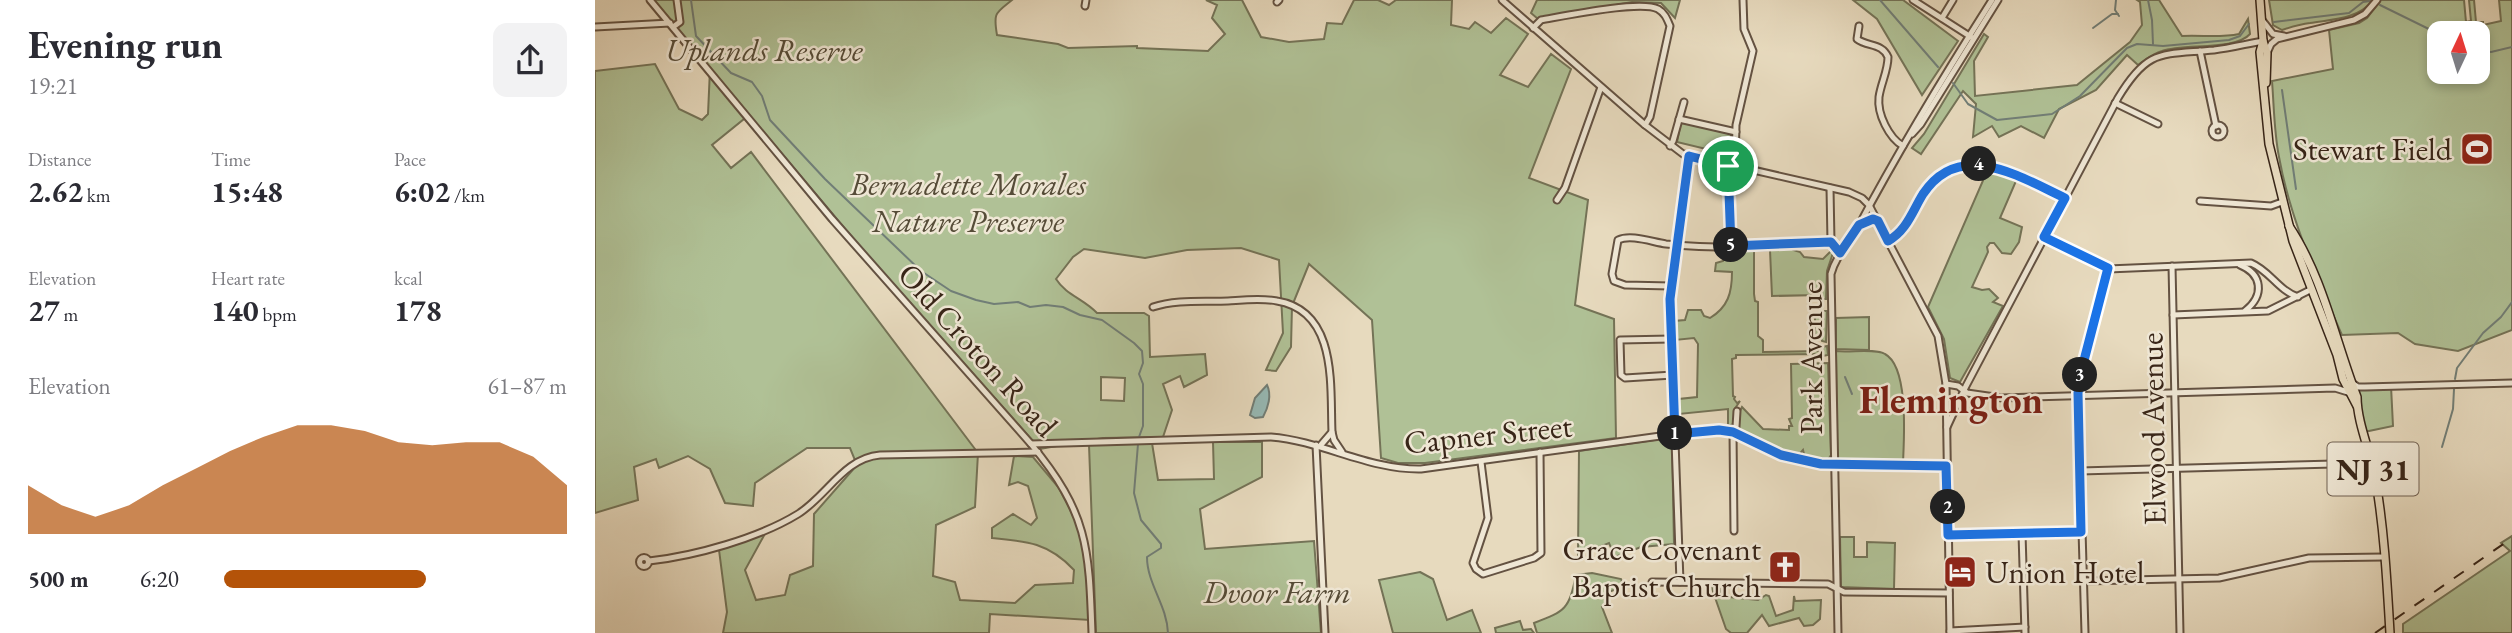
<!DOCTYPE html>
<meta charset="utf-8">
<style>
body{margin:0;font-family:"EB Garamond",serif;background:#f2f2f3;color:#2b2b33;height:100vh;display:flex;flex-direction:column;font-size:26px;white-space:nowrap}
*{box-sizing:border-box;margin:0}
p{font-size:23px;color:#7c7c81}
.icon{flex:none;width:38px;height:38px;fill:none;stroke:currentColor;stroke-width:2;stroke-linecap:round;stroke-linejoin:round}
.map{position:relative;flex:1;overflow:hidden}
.details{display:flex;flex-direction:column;background:#fff;width:595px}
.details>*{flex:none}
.needle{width:46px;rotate:4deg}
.tools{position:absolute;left:1832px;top:21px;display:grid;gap:14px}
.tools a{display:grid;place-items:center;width:63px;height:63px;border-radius:14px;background:#fff;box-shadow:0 4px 10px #0003;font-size:35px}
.pin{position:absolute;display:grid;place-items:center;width:60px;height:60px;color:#fff;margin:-30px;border:4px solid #fff;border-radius:50%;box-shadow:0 2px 7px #0007}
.km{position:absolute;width:35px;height:35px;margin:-18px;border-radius:50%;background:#222;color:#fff;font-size:19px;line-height:35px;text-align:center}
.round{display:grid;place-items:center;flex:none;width:74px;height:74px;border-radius:14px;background:#f2f2f3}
.overview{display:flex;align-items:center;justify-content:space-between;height:119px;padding:0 28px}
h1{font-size:38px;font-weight:700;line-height:52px}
.stats{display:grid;grid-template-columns:repeat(3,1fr);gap:10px;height:119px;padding:7px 28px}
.stats div{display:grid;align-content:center}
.stats b{font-size:30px;font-weight:700}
.stats small{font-size:19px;font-weight:400}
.stats p{font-size:19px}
.chart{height:196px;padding:14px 28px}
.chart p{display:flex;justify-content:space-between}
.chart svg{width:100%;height:126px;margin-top:7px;fill:#b45309;opacity:.7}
ul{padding:0 28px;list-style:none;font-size:23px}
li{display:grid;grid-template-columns:112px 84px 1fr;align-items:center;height:52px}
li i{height:18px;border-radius:9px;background:#b45309}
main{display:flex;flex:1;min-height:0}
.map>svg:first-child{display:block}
</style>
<main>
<section class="details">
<div class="overview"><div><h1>Evening run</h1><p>19:21</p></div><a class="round"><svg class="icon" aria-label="share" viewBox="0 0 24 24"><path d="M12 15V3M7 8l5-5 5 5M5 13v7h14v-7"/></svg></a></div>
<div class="stats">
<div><p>Distance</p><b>2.62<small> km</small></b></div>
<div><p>Time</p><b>15:48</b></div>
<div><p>Pace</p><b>6:02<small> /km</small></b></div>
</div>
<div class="stats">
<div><p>Elevation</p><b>27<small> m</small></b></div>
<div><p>Heart rate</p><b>140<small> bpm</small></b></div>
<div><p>kcal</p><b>178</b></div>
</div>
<div class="chart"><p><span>Elevation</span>61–87 m</p>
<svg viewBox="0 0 160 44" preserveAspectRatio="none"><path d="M0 44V27L10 34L20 38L30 34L40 27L50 21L60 15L70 10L80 6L90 6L100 8L110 12L120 13L130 12L140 12L150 17L160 27V44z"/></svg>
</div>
<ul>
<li><b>500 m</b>6:20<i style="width:59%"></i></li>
</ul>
</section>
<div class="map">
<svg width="1917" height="633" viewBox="0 0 1917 633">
<rect width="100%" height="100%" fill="#e7dabe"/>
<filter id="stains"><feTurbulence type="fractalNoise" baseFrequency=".00286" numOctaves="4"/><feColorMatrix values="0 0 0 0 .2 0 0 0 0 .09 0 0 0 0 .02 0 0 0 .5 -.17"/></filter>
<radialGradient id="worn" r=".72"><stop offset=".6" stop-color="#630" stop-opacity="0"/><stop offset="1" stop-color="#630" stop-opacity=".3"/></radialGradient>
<g fill="#b0c196" stroke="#747357" stroke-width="2" fill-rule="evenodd">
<path d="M59,0H417C401,13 398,12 402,35L463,44L473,48L542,46V48L613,51L630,34L617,18L622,5L611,0H647L666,37L694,42L729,39L732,23L747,24L759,0H783L794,5L801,0H857L856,25L874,29L880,22L896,33L911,18L933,34L905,75L933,87L956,54L976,69L934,178L993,200L980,305L1019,319L1021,438L830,463H803L786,458L777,320L714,264L697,306L696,347L681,371L671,370L688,333L684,260L646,248L592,250L550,258L489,249L478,257L461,279C471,295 489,299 502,313H549L554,316L555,357L610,354L612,375L589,387L585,376L568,384L577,410L568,437L508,438L445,449L268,250L154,115L117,145L136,168L156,152L383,453L380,507L341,525L338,576L360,582L365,600L420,603L440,585L478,583L479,570C454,543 432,541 397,538V528L418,514L436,525L442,518L433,486L423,482L414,485L419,456L438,457L464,488L491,541L495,620L395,614L394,633H128L132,612L124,550L172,530L150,570L161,600L190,595L195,575L218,566L219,514L262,465L255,448H212L160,483L158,506L130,503L115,469L93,456L64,468L61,459L39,467L43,500L0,513V71L60,64L84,109L107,120L113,114L115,69ZM506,377L530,378L529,401L506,400Z"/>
<path d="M942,0H1085L1080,18L1066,3L1037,2L943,19L936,13Z"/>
<path d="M1258,0H1308L1363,41L1327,95L1282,19Z"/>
<path d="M1542,0H1564L1587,36C1608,35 1625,38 1644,34L1653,19L1655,34C1640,51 1589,43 1567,51C1559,53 1550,60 1543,65L1532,55L1501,90L1464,109L1449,138L1426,126L1404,137L1397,126L1378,137L1381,104L1368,91L1326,154L1317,148L1329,134L1389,34L1393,37L1379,61L1380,96L1482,85L1535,42L1547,25L1545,2Z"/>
<path d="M1674,0H1779C1761,20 1739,19 1715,23C1706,24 1696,27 1687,30L1678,25Z"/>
<path d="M1786,0H1869L1871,22L1876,21L1874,0H1879L1881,22H1888V25L1906,21L1904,0H1917V330L1863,351L1820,344L1803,333L1747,335C1722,278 1695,219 1684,157C1679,132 1679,106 1677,81L1738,69L1734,30L1764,23L1772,18ZM1844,33H1883V72H1844Z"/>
<path d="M1086,122L1136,134V155L1082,142Z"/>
<path d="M1393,169L1421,181L1405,218L1427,227L1424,242L1416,254L1407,253L1399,243H1395L1392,247L1393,252L1377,287L1387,290L1394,289L1403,298L1398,302L1408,306L1365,382L1355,378L1349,339L1333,307Z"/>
<path d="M1196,247L1198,250L1205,252L1209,257L1228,259L1236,251L1238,253L1232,271L1231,299H1226L1225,295L1177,296L1175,250H1159V294L1160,301L1163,302V336L1168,340V352L1226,351L1227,347L1232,346L1233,355L1222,357L1221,354L1141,355V358L1137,359L1138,396L1140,397L1139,399L1142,403L1145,401L1139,410V424L1133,426V409L1084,414V399L1102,397L1103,344L1099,338L1080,340L1079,321L1090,320L1093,310H1106L1109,316L1115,318C1133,307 1137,293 1137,272L1120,271L1121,263L1128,261L1131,249Z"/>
<path d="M1226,311H1232L1231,342L1227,341L1226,338H1220V316L1225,315Z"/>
<path d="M1274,317V350L1241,349V318Z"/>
<path d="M1241,351C1254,353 1280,348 1290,354C1314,367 1309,438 1308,463L1246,461L1242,458Z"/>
<path d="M1233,363L1236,455L1233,460L1210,458L1208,450L1203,456L1180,449L1143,428L1144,413L1147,407L1168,429L1194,430V426H1197L1194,419L1197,418L1196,364Z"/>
<path d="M1759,385L1796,386L1798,426L1769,432Z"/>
<path d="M1073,438L1077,440L1079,544L1046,547L1020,557L1014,543L997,550H986L983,554L984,451Z"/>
<path d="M618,442H667V477L605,509L610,549L719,541L726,633H501L494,445L557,443L563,480L619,479Z"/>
<path d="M1917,536V633H1808V624L1915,551L1906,543Z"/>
<path d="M1259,537V557H1272V542L1300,543L1299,589L1246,587L1245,537Z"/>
<path d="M825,572L838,579L852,620L877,610L886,633H798L784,580Z"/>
<path d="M997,573L1026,579L1028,585L1027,587L1011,593L1013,604L1007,607L1017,633H942L939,623C971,611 974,609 981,575Z"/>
<path d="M1115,583H1125V596L1163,600L1171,595L1174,596L1181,616L1198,610L1199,596L1200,601L1226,600L1225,619L1218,625L1209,626L1204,618L1174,626L1167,615L1152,633H1136L1131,629Z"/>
<path d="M925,621L928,630L936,629L939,633H901L900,628Z"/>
</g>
<path fill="#97bab6" stroke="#717e77" stroke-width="2" d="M672,385C677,395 673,408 668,417L660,418L655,415L660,398Z"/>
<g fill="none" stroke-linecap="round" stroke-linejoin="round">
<g stroke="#717e77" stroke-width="2">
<path d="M96,0L101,36L136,73L157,82L167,96L175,120L230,179L326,271L356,291L381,300L399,304L423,302L435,307L451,305L468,307L485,315L507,320L539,343L547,351L548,363L544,374L548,384V426L544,437"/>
<path d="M1285,0L1343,67"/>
<path d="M1521,0L1520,10L1524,16"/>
<path d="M1553,0L1557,20L1558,44"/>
<path d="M1785,5L1844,34"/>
<path d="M1679,22L1754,13L1768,2L1775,1"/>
<path d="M1498,28L1517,14H1523"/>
<path d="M1883,50L1896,52L1917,47"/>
<path d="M1358,83L1373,104L1402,120L1457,114L1485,96L1532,48L1542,44L1568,46L1634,40L1645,36L1654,24"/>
<path d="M1687,90L1701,189"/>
<path d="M1250,377L1257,394"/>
<path d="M1860,379L1862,368L1888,333L1906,317L1917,302"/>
<path d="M543,444L539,493L546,520L566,544V548L552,557C552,584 572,605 573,633"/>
<path d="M1847,447L1858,409L1859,389"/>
</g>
<defs>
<g id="minor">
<path d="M55,0L237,219L436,444C493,513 494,547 497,633"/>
<path d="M907,0L1050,125L1088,154L1254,192L1267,198L1274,205L1343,336L1351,384L1355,633"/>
<path d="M1318,0L1376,37"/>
<path d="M682,2L684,0"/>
<path d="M490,6L491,0"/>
<path d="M1347,18L1358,0"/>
<path d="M1667,20L1678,34L1689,36"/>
<path d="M1264,26L1262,39C1273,47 1287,43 1293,57C1293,71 1286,83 1284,97C1282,114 1294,138 1308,146"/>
<path d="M0,27L75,23"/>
<path d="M78,27L85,22L82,0"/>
<path d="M938,28L946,20C969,16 1045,0 1063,9C1070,13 1072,19 1075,26L1055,117L1050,125"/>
<path d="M1605,51L1621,126"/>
<path d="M1672,53L1676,44L1682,39L1759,20L1770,14L1782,0"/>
<path d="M1520,103L1563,124"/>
<path d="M1084,119L1141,132"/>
<circle cx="1623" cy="131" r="6"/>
<path d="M1317,134L1326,124L1403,0"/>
<path d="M1075,146L1078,141L1089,102"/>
<path d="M1133,166L1136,246"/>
<path d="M1140,167L1141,125L1158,51L1149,29L1148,0"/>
<path d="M1235,188L1236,242L1245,253"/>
<path d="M962,200L970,188L1006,87"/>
<path d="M1605,201L1676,206L1687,202"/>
<path d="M1264,225L1274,220L1283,221"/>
<path d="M1449,237L1513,269L1656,263C1675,271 1683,290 1703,297"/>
<path d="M1293,241C1314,230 1316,213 1328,194C1365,138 1425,178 1470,198"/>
<path d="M1645,265C1667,274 1670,295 1650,311"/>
<path d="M1577,266L1585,633"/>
<path d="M1076,286L1030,285L1019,281L1017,274L1023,240C1036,234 1057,242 1071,244C1120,249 1187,248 1236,242"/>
<path d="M558,307C581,299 609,302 633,301C649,300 666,298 682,301C743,311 735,386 737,432L725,446"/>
<path d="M1578,315L1673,311L1717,289"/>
<path d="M1076,339L1025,340L1026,375L1030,378L1078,375"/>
<path d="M1757,383L1763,387H1770L1917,383"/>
<path d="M1351,384L1363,386L1372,393L1407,398L1740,388L1753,392"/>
<path d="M1352,427L1371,386L1523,98C1553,48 1566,55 1619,50C1635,48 1651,44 1668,41"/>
<path d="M737,432L739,440L747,452"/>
<path d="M436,444L676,437C727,441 774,470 826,469L1080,434L1124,430L1148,435L1186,455L1210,462L1351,466"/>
<path d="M721,445L730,633"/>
<path d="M886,462L893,518L878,563L881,569L888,574L939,558L946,553L945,452"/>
<path d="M1485,471L1777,463"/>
<path d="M1139,531L1138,432L1141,427L1142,411"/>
<path d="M1427,533L1430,633"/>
<path d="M1353,535L1486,532"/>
<circle cx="49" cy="562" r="4.5"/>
<path d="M54,561C100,556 164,538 203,514C232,496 249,458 285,455L443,452"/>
<path d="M1488,581L1624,578L1714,558L1789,557"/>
<path d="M1057,582L1233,584L1249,592L1354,593"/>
<path d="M1085,582L1075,299L1094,156"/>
<path d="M1355,631L1430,627"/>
<path d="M1243,633L1236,274C1241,255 1254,244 1263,227C1304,150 1350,74 1397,0"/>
<path d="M1490,633L1483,393L1486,372L1513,269"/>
</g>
<g id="highway">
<path d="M1665,0L1668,41L1672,53L1671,83"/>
<path d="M1668,41L1665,52L1674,144L1698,241L1742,355L1748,379L1762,406"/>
<path d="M1694,226C1728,277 1740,340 1762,397C1762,422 1775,451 1780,476C1789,527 1792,581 1795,633"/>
</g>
</defs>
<use href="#minor" stroke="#645242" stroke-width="9"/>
<use href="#highway" stroke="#382518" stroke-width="10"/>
<use href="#minor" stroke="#efe7d5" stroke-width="5"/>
<use href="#highway" stroke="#e7dabe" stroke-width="7"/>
<path stroke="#382518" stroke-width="2" stroke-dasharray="12 12" stroke-linecap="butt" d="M1780,633L1917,538"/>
</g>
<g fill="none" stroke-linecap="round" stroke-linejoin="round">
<defs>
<path id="route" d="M1094,156L1133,166L1136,246L1236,242L1245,253L1264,225L1278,219L1283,221L1293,241C1312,230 1317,212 1328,194C1365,138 1425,177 1470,198L1449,237L1513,268L1486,372L1483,393L1486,532L1353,535L1351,466L1226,464L1186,455L1138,432L1124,430L1080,434L1075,299Z"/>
</defs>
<use href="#route" stroke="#fff" stroke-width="14"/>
<use href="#route" stroke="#1a73e8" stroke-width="9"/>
</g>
<defs>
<symbol id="stadium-square" viewBox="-11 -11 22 22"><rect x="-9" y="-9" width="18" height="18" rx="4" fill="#8f2418" stroke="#efe7d5"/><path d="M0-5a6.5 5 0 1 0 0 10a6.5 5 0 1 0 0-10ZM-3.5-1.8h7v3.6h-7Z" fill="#fff"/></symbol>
<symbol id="church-square" viewBox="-11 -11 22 22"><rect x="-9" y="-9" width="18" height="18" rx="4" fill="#8f2418" stroke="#efe7d5"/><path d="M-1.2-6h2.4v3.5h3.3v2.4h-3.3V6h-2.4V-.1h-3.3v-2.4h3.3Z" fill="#fff"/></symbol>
<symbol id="hotel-square" viewBox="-11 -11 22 22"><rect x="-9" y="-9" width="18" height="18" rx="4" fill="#8f2418" stroke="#efe7d5"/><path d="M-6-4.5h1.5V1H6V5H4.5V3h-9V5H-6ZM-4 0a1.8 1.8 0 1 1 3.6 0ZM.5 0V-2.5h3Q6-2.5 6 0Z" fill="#fff"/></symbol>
</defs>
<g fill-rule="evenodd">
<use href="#stadium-square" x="1863" y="130" width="38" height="38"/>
<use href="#church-square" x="1171" y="548" width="38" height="38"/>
<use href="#hotel-square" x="1346" y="553" width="38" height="38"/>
</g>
<g text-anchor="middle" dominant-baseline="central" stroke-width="5" stroke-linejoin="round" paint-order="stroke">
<rect fill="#efe7d5" stroke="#6f5f51" stroke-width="2" x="1732.5" y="442.5" width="91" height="53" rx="5"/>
<g font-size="30" font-weight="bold" fill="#382518">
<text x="1778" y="469">NJ 31</text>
</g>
<g font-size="32" font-style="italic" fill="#564c38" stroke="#efe7d5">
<text x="169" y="50">Uplands Reserve</text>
<text x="373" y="184">Bernadette Morales<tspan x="373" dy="37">Nature Preserve</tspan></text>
<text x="682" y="592">Dvoor Farm</text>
</g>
<g font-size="32" fill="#382518" stroke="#efe7d5" text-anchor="end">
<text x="1857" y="149">Stewart Field</text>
<text x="1166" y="549">Grace Covenant<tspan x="1166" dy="37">Baptist Church</tspan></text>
<text x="1390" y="572" text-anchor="start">Union Hotel</text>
</g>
<g font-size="32" fill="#382518" stroke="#efe7d5">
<text transform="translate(383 350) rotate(48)">Old Croton Road</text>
<text transform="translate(1216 358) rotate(-90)">Park Avenue</text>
<text transform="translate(1558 429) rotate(-91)">Elwood Avenue</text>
<text transform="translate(893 434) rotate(-6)">Capner Street</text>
</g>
<g font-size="38" font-weight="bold" fill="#7a1f14" stroke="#efe7d5">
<text x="1356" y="399">Flemington</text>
</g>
</g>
<rect width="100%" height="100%" filter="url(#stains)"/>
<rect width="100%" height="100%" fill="url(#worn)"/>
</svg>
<div class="tools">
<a><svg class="needle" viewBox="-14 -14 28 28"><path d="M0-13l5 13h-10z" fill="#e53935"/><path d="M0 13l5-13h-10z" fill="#7c7c81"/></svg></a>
</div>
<div class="pin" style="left:1133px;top:166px;background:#1e9e55"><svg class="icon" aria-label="arrive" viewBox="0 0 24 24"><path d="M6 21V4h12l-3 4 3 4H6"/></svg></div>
<b class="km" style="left:1080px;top:433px">1</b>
<b class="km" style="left:1353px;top:507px">2</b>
<b class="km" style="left:1485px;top:375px">3</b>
<b class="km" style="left:1384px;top:164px">4</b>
<b class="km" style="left:1136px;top:245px">5</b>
</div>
</main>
